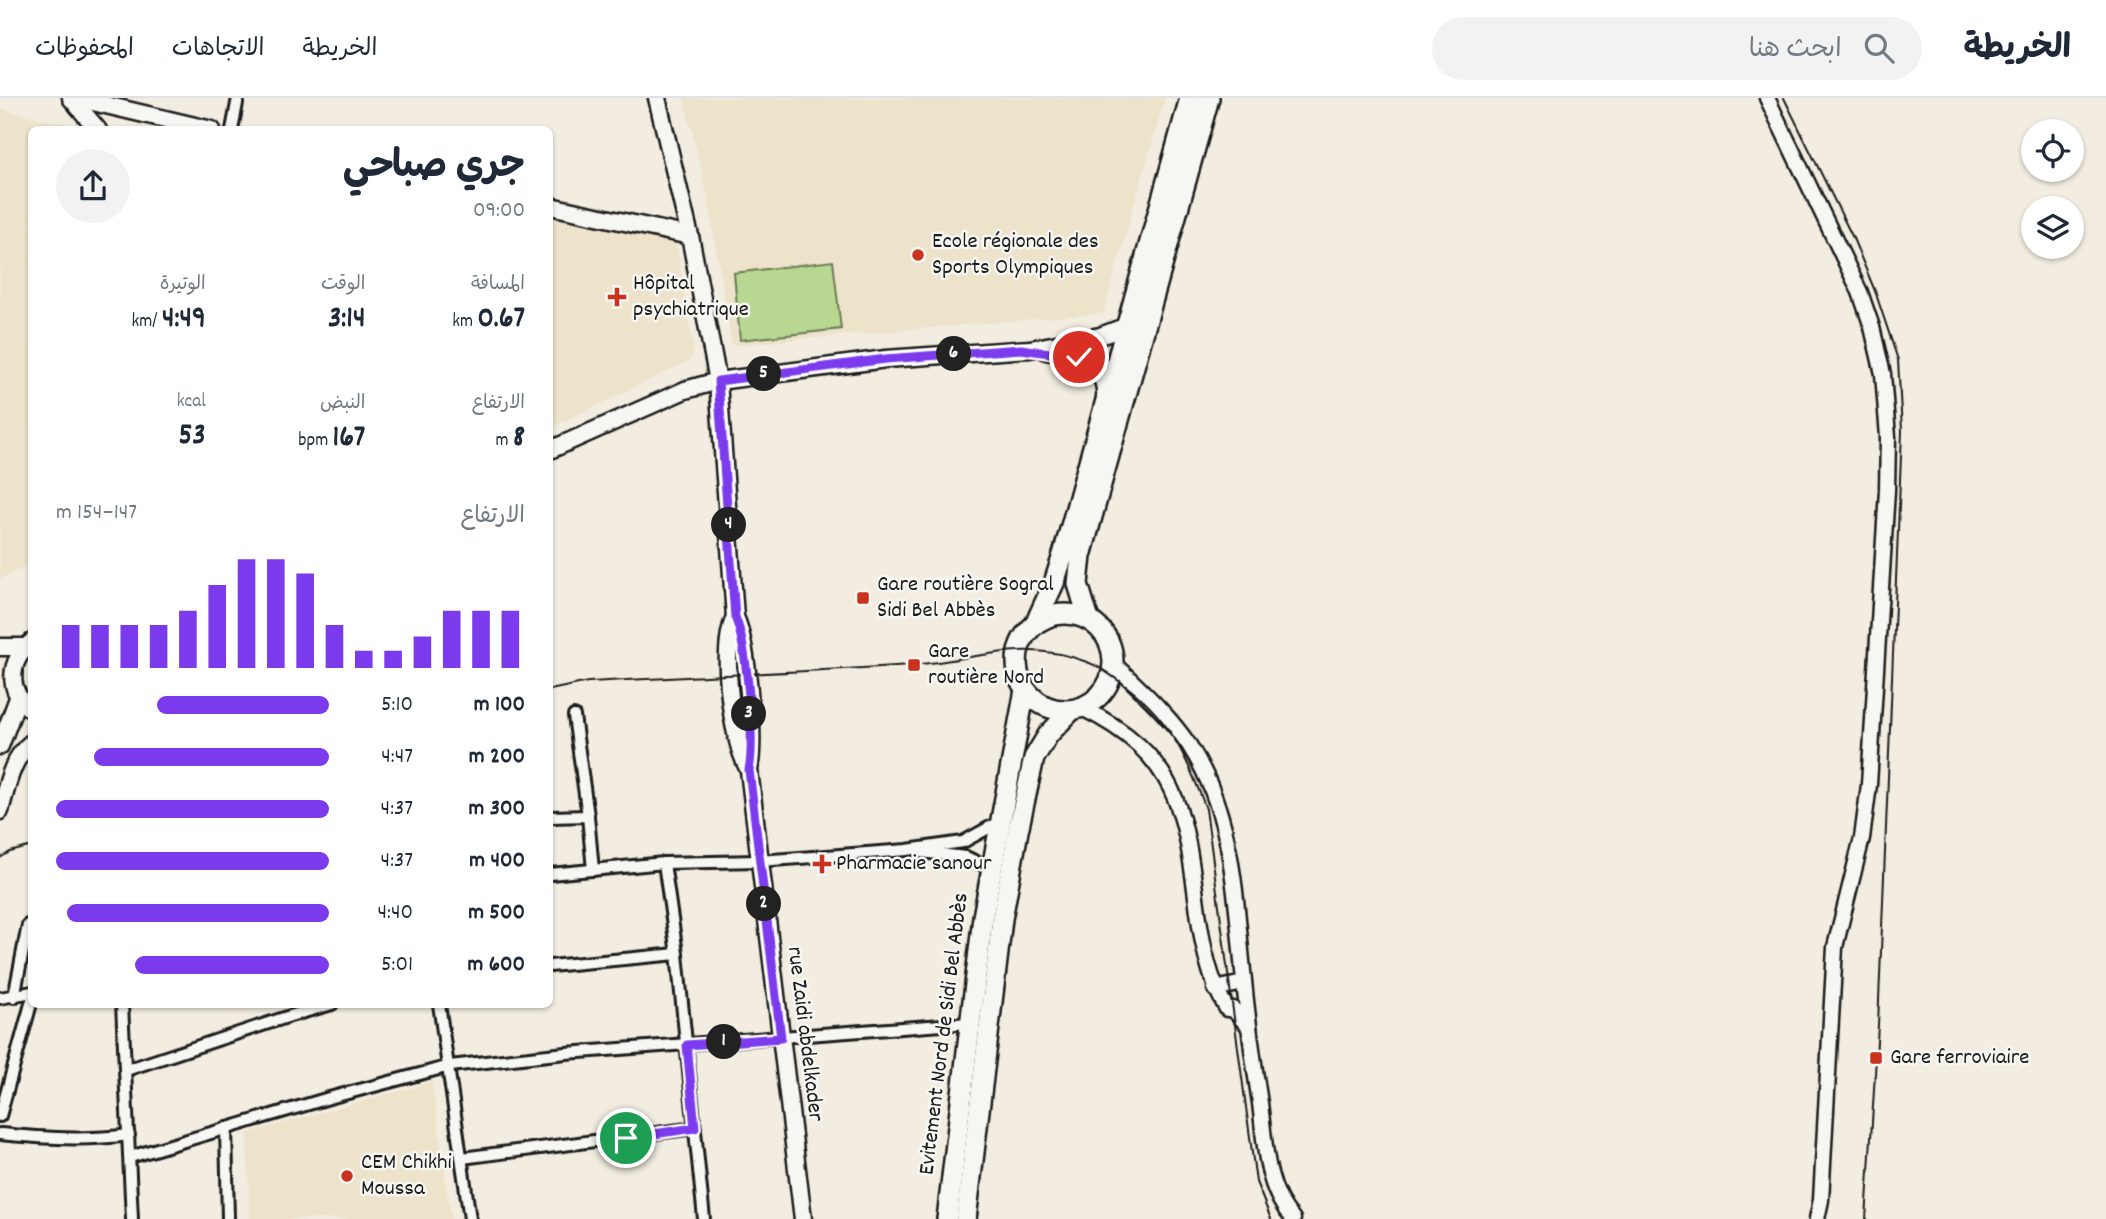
<!DOCTYPE html>
<html lang="ar">
<meta charset="utf-8">
<style>
body{margin:0;font-family:Dekko,"Playpen Sans Arabic",sans-serif;background:#f2f2f3;color:#1f2937;direction:rtl;height:100vh;display:flex;flex-direction:column;font-size:26px;white-space:nowrap}
*{box-sizing:border-box;margin:0}
p{font-size:23px;color:#747a83}
.icon{flex:none;width:38px;height:38px;fill:none;stroke:currentColor;stroke-width:2;stroke-linecap:round;stroke-linejoin:round}
.map{position:relative;flex:1;overflow:hidden;direction:ltr}
.drawer{position:absolute;left:28px;top:28px;width:525px;height:882px;display:flex;flex-direction:column;background:#fff;border-radius:10px;box-shadow:0 2px 5px #0004;direction:rtl}
.drawer>*{flex:none}
.tools{position:absolute;left:2021px;top:21px;display:grid;gap:14px}
.tools a{display:grid;place-items:center;width:63px;height:63px;border-radius:50%;background:#fff;box-shadow:0 2px 5px #0004;font-size:35px}
.pin{position:absolute;display:grid;place-items:center;width:60px;height:60px;color:#fff;margin:-30px;border:4px solid #fff;border-radius:50%;box-shadow:0 2px 7px #0007}
.km{position:absolute;width:35px;height:35px;margin:-18px;border-radius:50%;background:#222;color:#fff;font-size:19px;line-height:35px;text-align:center}
.round{display:grid;place-items:center;flex:none;width:74px;height:74px;border-radius:37px;background:#f2f2f3}
.headline{display:flex;align-items:center;justify-content:space-between;height:119px;padding:0 28px}
h1{font-size:38px;font-weight:700;line-height:52px}
.metrics{display:grid;grid-template-columns:repeat(3,1fr);gap:10px;height:119px;padding:7px 28px}
.metrics div{display:grid;align-content:center}
.metrics b{font-size:30px;font-weight:700}
.metrics small{font-size:19px;font-weight:400}
.metrics p{font-size:19px}
.chart{height:196px;padding:14px 28px}
.chart p{display:flex;justify-content:space-between}
.chart svg{width:100%;height:126px;margin-top:7px;stroke:#7c3aed;stroke-width:6}
ul{padding:0 28px;list-style:none;font-size:23px}
li{display:grid;grid-template-columns:112px 84px 1fr;align-items:center;height:52px}
li i{height:18px;border-radius:9px;background:#7c3aed}
header{display:flex;align-items:center;gap:42px;box-sizing:border-box;height:98px;padding:0 35px;background:#fff;border-bottom:2px solid #e0e1e3}
header strong{font-size:33px}
nav{display:flex;gap:38px;margin-inline-start:auto;font-size:24px}
.search{width:490px;height:63px;background:#f2f2f3;display:flex;align-items:center;gap:18px;box-sizing:border-box;padding:0 24px;border-radius:38px;color:#747a83;font-size:26px}
.map>svg:first-child{display:block}
</style>
<header>
<strong>الخريطة</strong>
<div class="search"><svg class="icon" aria-label="search" viewBox="0 0 24 24"><circle cx="10" cy="10" r="6"/><path d="M15 15l6 6"/></svg>ابحث هنا</div>
<nav><a>الخريطة</a><a>الاتجاهات</a><a>المحفوظات</a></nav>
</header>
<div class="map">
<svg width="2106" height="1121" viewBox="0 0 2106 1121">
<rect width="100%" height="100%" fill="#f2ede0"/>
<filter id="ink" filterUnits="userSpaceOnUse"><feTurbulence type="fractalNoise" baseFrequency=".0143" numOctaves="2"/><feDisplacementMap in="SourceGraphic" scale="14" xChannelSelector="R" yChannelSelector="G"/><feConvolveMatrix kernelMatrix="1 2 1 2 8 2 1 2 1" color-interpolation-filters="sRGB"/></filter>
<g filter="url(#ink)">
<g fill="#ede2ca">
<path d="M684,0H1165L1103,215L732,247L708,100Z"/>
<path d="M0,11L66,26L68,31L32,32L31,465L0,481Z"/>
<path d="M550,116L676,144L694,254L689,263L550,330Z"/>
<path d="M432,984L451,1121H250L247,1035Z"/>
</g>
<path fill="#b8d790" stroke="#6a7a56" stroke-width="2" d="M833,163L841,231L740,242L734,175Z"/>
<g fill="none" stroke-linecap="round" stroke-linejoin="round">
<defs>
<g id="minor">
<path d="M232,32L238,0"/>
<path d="M574,618L588,718"/>
<path d="M550,719L588,718L593,772"/>
<path d="M920,754L966,759L991,771"/>
<path d="M664,765L677,856L704,1121"/>
<path d="M550,776L664,765L759,763L907,752L963,744L1001,723"/>
<path d="M550,868L677,856"/>
<path d="M14,899L28,827L32,825"/>
<path d="M0,900L32,894"/>
<path d="M122,906L132,1121"/>
<path d="M439,906L470,1121"/>
<path d="M126,972L290,918L332,906"/>
<path d="M0,1018L32,902"/>
<path d="M226,1030L228,1121"/>
<path d="M0,1036C44,1040 85,1043 129,1037"/>
<path d="M130,1059L329,1000L450,968L566,955L969,925"/>
<path d="M462,1060L695,1030"/>
</g>
<g id="tertiary">
<path d="M1767,0L1860,194L1872,229L1883,276L1888,339L1887,392L1869,687L1862,740L1835,849L1821,1102L1817,1121"/>
<path d="M1113,565C1140,591 1168,616 1189,647C1233,715 1235,795 1243,873C1247,917 1253,961 1260,1005C1265,1045 1265,1090 1293,1121"/>
<path d="M1082,610C1180,658 1185,715 1198,814C1203,849 1209,881 1227,911H1233L1249,929"/>
<path d="M1215,891L1244,885"/>
</g>
<g id="secondary">
<path d="M71,0L98,32"/>
<path d="M76,0L212,32"/>
<path d="M657,0L690,138L718,283L735,519C748,547 755,642 749,672L803,1121"/>
<path d="M550,108L690,138"/>
<path d="M1046,253C1074,257 1108,264 1105,300"/>
<path d="M550,352L685,292L718,283L886,261L1030,251L1100,238L1127,228"/>
<path d="M735,519C720,550 731,640 748,670"/>
<path d="M32,544C8,562 6,595 32,612"/>
<path d="M0,549H24"/>
<path d="M0,648L18,600"/>
<path d="M0,713C7,689 11,660 32,644"/>
</g>
<g id="trunk">
<circle cx="1065" cy="564" r="48"/>
<path d="M1089,522L1078,486L1081,458L1209,0"/>
<path d="M1035,526L1054,485L1063,457L1190,0"/>
<path d="M947,1121L983,819L1025,592"/>
<path d="M966,1121L1002,821L1018,733L1034,660L1048,637L1072,612"/>
</g>
</defs>
<use href="#minor" stroke="#1c1c1c" stroke-width="16"/>
<use href="#tertiary" stroke="#1c1c1c" stroke-width="19"/>
<use href="#secondary" stroke="#1c1c1c" stroke-width="21"/>
<use href="#trunk" stroke="#1c1c1c" stroke-width="24"/>
<use href="#minor" stroke="#f6f6f2" stroke-width="10"/>
<use href="#tertiary" stroke="#f6f6f2" stroke-width="14"/>
<use href="#secondary" stroke="#f6f6f2" stroke-width="16"/>
<use href="#trunk" stroke="#f6f6f2" stroke-width="19"/>
<g stroke="#1c1c1c" stroke-width="2">
<path d="M1784,0L1852,138L1875,193L1898,262L1902,333L1878,927L1866,1121"/>
<path d="M550,592L588,584C695,578 803,574 910,567C976,563 1021,539 1087,564C1099,568 1109,576 1119,583C1168,617 1186,656 1206,711L1256,1084L1271,1121"/>
<path d="M0,760L10,754L32,748"/>
</g>
</g>
</g>
<g fill="none" stroke-linecap="round" stroke-linejoin="round" filter="url(#ink)">
<defs>
<path id="route" d="M626,1040L695,1030L687,947L781,940L749,672C755,643 747,546 735,519L718,283L886,261L1021,251L1079,259"/>
</defs>
<use href="#route" stroke="#fff" stroke-width="14"/>
<use href="#route" stroke="#7c3aed" stroke-width="9"/>
</g>
<g fill="#c8321e" stroke="#f6f6f2" stroke-width="2.5">
<circle cx="918" cy="157" r="7"/>
<path d="M613.5 188.5h7v7h7v7h-7v7h-7v-7h-7v-7h7z"/>
<rect x="856" y="493" width="14" height="14" rx="3.5"/>
<rect x="907" y="560" width="14" height="14" rx="3.5"/>
<path d="M818.5 755.5h7v7h7v7h-7v7h-7v-7h-7v-7h7z"/>
<rect x="1869" y="953" width="14" height="14" rx="3.5"/>
<circle cx="347" cy="1078" r="7"/>
</g>
<g text-anchor="middle" dominant-baseline="central" stroke-width="5" stroke-linejoin="round" paint-order="stroke">
<g font-size="23" fill="#1c1c1c" stroke="#f6f6f2" text-anchor="start">
<text x="932" y="144">Ecole régionale des<tspan x="932" dy="26">Sports Olympiques</tspan></text>
<text x="633" y="186">Hôpital<tspan x="633" dy="26">psychiatrique</tspan></text>
<text x="877" y="487">Gare routière Sogral<tspan x="877" dy="26">Sidi Bel Abbès</tspan></text>
<text x="928" y="554">Gare<tspan x="928" dy="26">routière Nord</tspan></text>
<text x="836" y="766">Pharmacie sanour</text>
<text x="1890" y="960">Gare ferroviaire</text>
<text x="361" y="1065">CEM Chikhi<tspan x="361" dy="26">Moussa</tspan></text>
</g>
<g font-size="23" fill="#1c1c1c" stroke="#f6f6f2">
<text transform="translate(804 936) rotate(83)">rue Zaidi abdelkader</text>
<text transform="translate(945 936) rotate(-83)">Evitement Nord de Sidi Bel Abbès</text>
</g>
</g>
</svg>
<div class="tools">
<a><svg class="icon" aria-label="locate" viewBox="0 0 24 24"><circle cx="12" cy="12" r="6"/><path d="M12 2v4M12 18v4M2 12h4M18 12h4"/></svg></a>
<a><svg class="icon" aria-label="layers" viewBox="0 0 24 24"><path d="M12 4l9 5-9 5-9-5zM3 14l9 5 9-5"/></svg></a>
</div>
<div class="pin" style="left:626px;top:1040px;background:#1e9e55"><svg class="icon" aria-label="arrive" viewBox="0 0 24 24"><path d="M6 21V4h12l-3 4 3 4H6"/></svg></div>
<div class="pin" style="left:1079px;top:259px;background:#d93025"><svg class="icon" aria-label="check" viewBox="0 0 24 24"><path d="M5 12l5 5 9-10"/></svg></div>
<b class="km" style="left:724px;top:944px">1</b>
<b class="km" style="left:764px;top:806px">2</b>
<b class="km" style="left:749px;top:616px">3</b>
<b class="km" style="left:729px;top:427px">4</b>
<b class="km" style="left:764px;top:276px">5</b>
<b class="km" style="left:954px;top:256px">6</b>
<section class="drawer">
<div class="headline"><div><h1>جري صباحي</h1><p>09:00</p></div><a class="round"><svg class="icon" aria-label="share" viewBox="0 0 24 24"><path d="M12 15V3M7 8l5-5 5 5M5 13v7h14v-7"/></svg></a></div>
<div class="metrics">
<div><p>المسافة</p><b>0.67<small> km</small></b></div>
<div><p>الوقت</p><b>3:14</b></div>
<div><p>الوتيرة</p><b>4:49<small> /km</small></b></div>
</div>
<div class="metrics">
<div><p>الارتفاع</p><b>8<small> m</small></b></div>
<div><p>النبض</p><b>167<small> bpm</small></b></div>
<div><p>kcal</p><b>53</b></div>
</div>
<div class="chart"><p><span>الارتفاع</span>147–154 m</p>
<svg viewBox="0 0 160 44" preserveAspectRatio="none"><path d="M5 44V29M15 44V29M25 44V29M35 44V29M45 44V24M55 44V15M65 44V6M75 44V6M85 44V11M95 44V29M105 44V38M115 44V38M125 44V33M135 44V24M145 44V24M155 44V24"/></svg>
</div>
<ul>
<li><b>100 m</b>5:10<i style="width:63%"></i></li>
<li><b>200 m</b>4:47<i style="width:86%"></i></li>
<li><b>300 m</b>4:37<i style="width:100%"></i></li>
<li><b>400 m</b>4:37<i style="width:100%"></i></li>
<li><b>500 m</b>4:40<i style="width:96%"></i></li>
<li><b>600 m</b>5:01<i style="width:71%"></i></li>
</ul>
</section>
</div>
